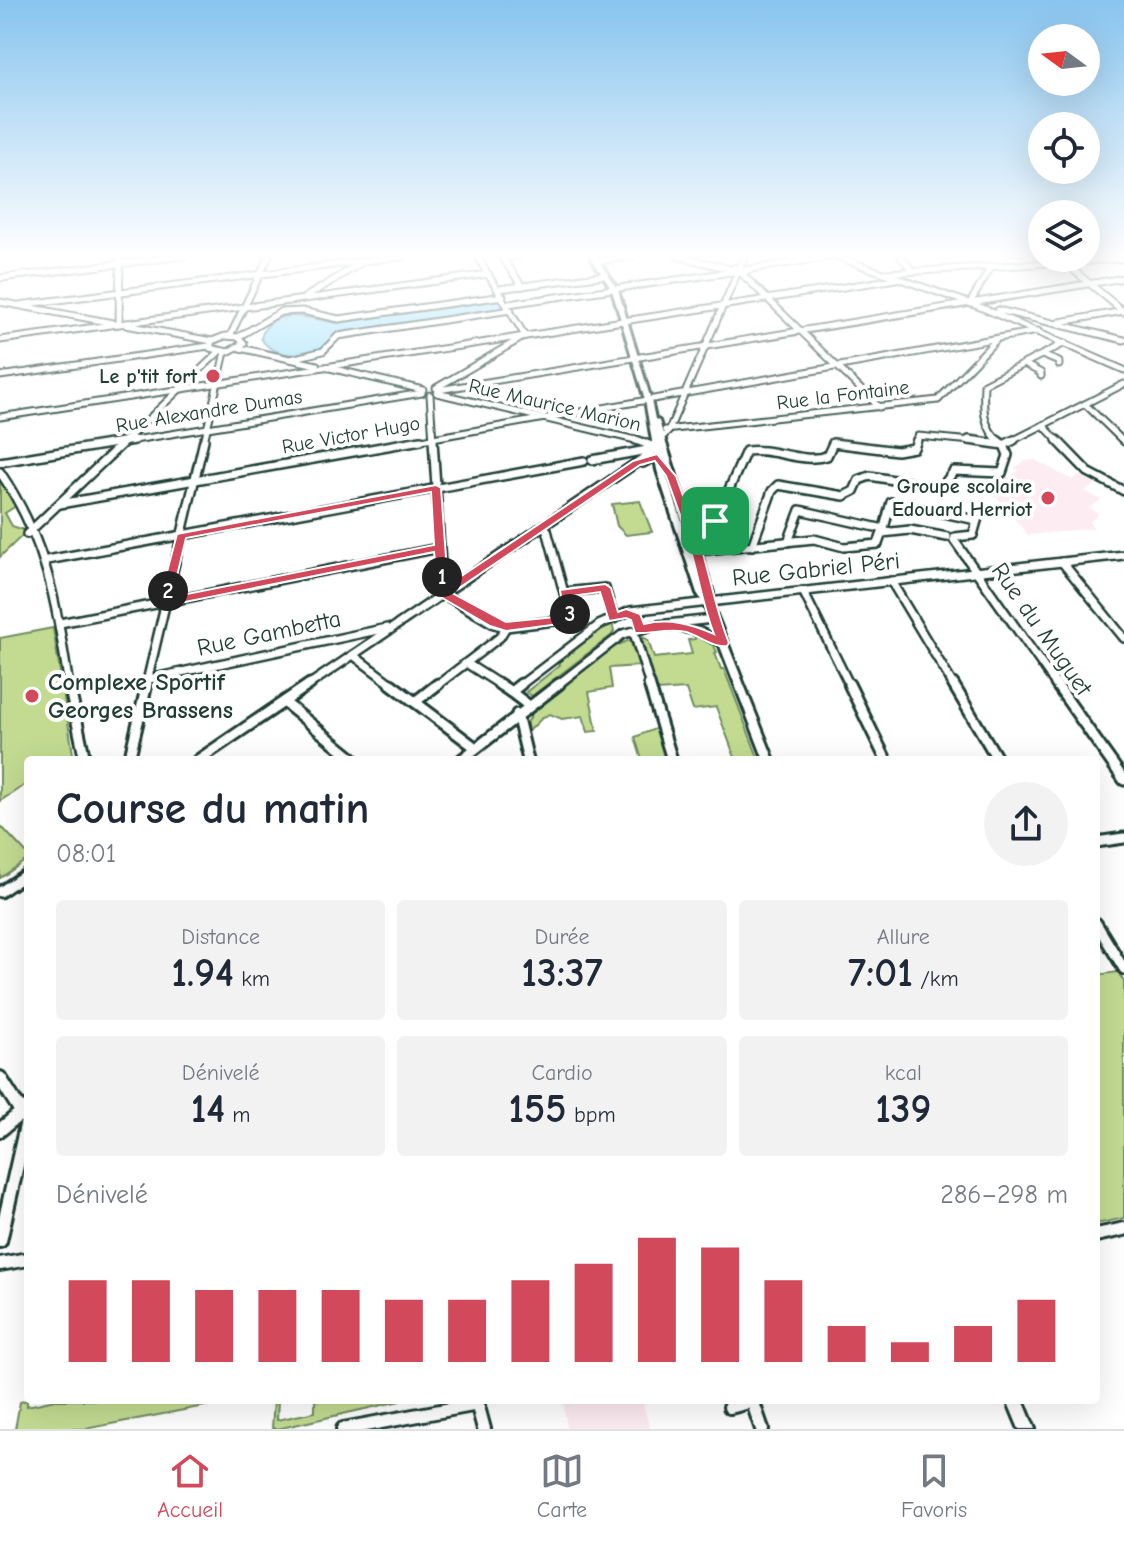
<!DOCTYPE html>
<html lang="fr">
<meta charset="utf-8">
<style>
body{margin:0;font-family:"Comic Neue",sans-serif;background:#f2f2f3;color:#1f2937;height:100vh;display:flex;flex-direction:column;font-size:30px;white-space:nowrap}
*{box-sizing:border-box;margin:0}
p{font-size:26px;color:#747a83}
.icon{flex:none;width:44px;height:44px;fill:none;stroke:currentColor;stroke-width:2;stroke-linecap:round;stroke-linejoin:round}
.map{position:relative;flex:1;overflow:hidden}
.drawer{position:absolute;left:24px;top:756px;width:1076px;height:648px;display:flex;flex-direction:column;background:#fff;border-radius:8px;box-shadow:0 8px 32px #0002}
.drawer>*{flex:none}
.needle{width:52px;rotate:285deg}
.controls{position:absolute;left:1028px;top:24px;display:grid;gap:16px}
.controls a{display:grid;place-items:center;width:72px;height:72px;border-radius:50%;background:#fff;box-shadow:0 8px 32px #0002;font-size:40px}
.pin{position:absolute;display:grid;place-items:center;width:68px;height:68px;color:#fff;margin:-34px;border-radius:16px;box-shadow:0 4px 12px #0006}
.km{position:absolute;width:40px;height:40px;margin:-20px;border-radius:50%;background:#222;color:#fff;font-size:22px;line-height:40px;text-align:center}
.round{display:grid;place-items:center;flex:none;width:84px;height:84px;border-radius:42px;background:#f2f2f3}
.summary{display:flex;align-items:center;justify-content:space-between;height:136px;padding:0 32px}
h1{font-size:44px;font-weight:800;line-height:60px}
.figures{display:grid;grid-template-columns:repeat(3,1fr);gap:12px;height:136px;padding:8px 32px}
.figures div{display:grid;align-content:center;border-radius:8px;background:#f2f2f3;text-align:center}
.figures b{font-size:40px;font-weight:800}
.figures small{font-size:22px;font-weight:400}
.figures p{font-size:22px}
.chart{height:224px;padding:16px 32px}
.chart p{display:flex;justify-content:space-between}
.chart svg{width:100%;height:144px;margin-top:8px;stroke:#d1495b;stroke-width:6}
.tab-bar{display:flex;justify-content:space-around;align-items:center;height:112px;border-top:2px solid #e0e1e3;background:#fff;font-size:22px;color:#747a83}
.tab-bar a{display:grid;justify-items:center;gap:4px}
.tab-bar .selected{color:#d1495b}
.map>svg:first-child{display:block}
</style>
<div class="map">
<svg width="1124" height="1429" viewBox="0 0 1124 1429">
<rect width="100%" height="100%" fill="#fff"/>
<filter id="ink" filterUnits="userSpaceOnUse"><feTurbulence type="fractalNoise" baseFrequency=".0125" numOctaves="2"/><feDisplacementMap in="SourceGraphic" scale="16" xChannelSelector="R" yChannelSelector="G"/><feConvolveMatrix kernelMatrix="1 2 1 2 8 2 1 2 1" color-interpolation-filters="sRGB"/></filter>
<g filter="url(#ink)">
<g fill="#fdecf2">
<path d="M1035,460L1072,480L1079,475L1096,484L1085,491L1101,500L1089,508L1099,514L1089,522L1094,528L1028,535L997,497L980,494L982,479L998,483L1019,471L1015,468L1025,461Z"/>
<path d="M563,1400H642L650,1429H567Z"/>
</g>
<g fill="#c2db91" stroke="#708c62" stroke-width="2">
<path d="M0,479L19,504L5,513L12,526L27,531L0,557Z"/>
<path d="M640,501L652,532L626,535L617,526L612,504Z"/>
<path d="M612,623L614,631L612,635L532,696L526,692L560,665L556,662L594,632Z"/>
<path d="M53,628L73,754L64,760H28V783L0,801V638Z"/>
<path d="M695,635L714,646L717,652L715,653L721,669H724L759,760H736L716,707L693,710L686,689L657,691L641,636L648,640L654,658L692,654L688,640L695,639Z"/>
<path d="M630,640L639,666L609,668L612,688L589,692L597,731L588,732L583,716L562,719L550,714L543,717L528,732L527,723L533,712L613,647Z"/>
<path d="M657,728L666,760H642L635,737Z"/>
<path d="M0,825L28,855V859L0,878Z"/>
<path d="M1118,972L1124,982V1218L1096,1224V975Z"/>
<path d="M27,1400V1406L55,1400H236L85,1429H15L20,1402Z"/>
<path d="M274,1400H278L277,1420L315,1412V1400L400,1401L277,1429L272,1428Z"/>
</g>
<path fill="#96ddf8" stroke="#669daa" stroke-width="2" d="M502,300L507,309L338,334C332,338 329,344 323,348C306,359 271,357 261,338C270,304 314,319 336,323Z"/>
<g fill="none" stroke-linecap="round" stroke-linejoin="round">
<defs>
<g id="minor-far3">
<path d="M501,256L522,286"/>
<path d="M677,256L731,269"/>
<path d="M835,256L980,307L1124,370"/>
<path d="M900,256L913,271"/>
<path d="M503,258L518,256"/>
<path d="M597,261L633,256"/>
<path d="M1065,263L1124,312"/>
<path d="M735,267L746,272H731Z"/>
<path d="M740,268L745,256"/>
<path d="M745,270L836,256"/>
<path d="M886,273L1120,259"/>
<path d="M742,274L879,407"/>
<path d="M0,278L185,256"/>
<path d="M499,289L606,275"/>
<path d="M304,298L361,263"/>
<path d="M0,302L113,323"/>
<path d="M970,303L991,267"/>
<path d="M508,304L731,272"/>
<path d="M19,305L404,256"/>
<path d="M998,310L1124,340"/>
<path d="M280,312L302,311L339,319L503,296"/>
<path d="M1060,322L1124,311"/>
<path d="M119,324L120,256"/>
<path d="M126,325L212,341"/>
<path d="M225,336L238,337L244,343L228,352L210,348L212,341Z"/>
<path d="M230,336L269,256"/>
<path d="M238,337L282,311"/>
<path d="M0,340L489,274"/>
<path d="M240,348L317,365"/>
<path d="M1042,355L1059,362V365"/>
<path d="M291,359L323,351L338,336L511,310"/>
<path d="M1024,364L1041,373V376"/>
<path d="M330,368L423,390"/>
<path d="M0,376L209,346"/>
<path d="M436,388L525,336L477,256"/>
<path d="M438,390L1124,278"/>
<path d="M437,393L644,442"/>
<path d="M430,395L433,442"/>
<path d="M1085,404L1124,442"/>
<path d="M0,417L896,279"/>
<path d="M1043,425L1059,442"/>
<path d="M665,430L938,400L996,340"/>
<path d="M668,432L737,274"/>
<path d="M122,442L422,393"/>
<path d="M124,442L219,352"/>
<path d="M204,442L225,352"/>
<path d="M410,442L1038,331"/>
<path d="M657,442L669,431"/>
<path d="M916,442L918,436L983,442"/>
<path d="M1000,442C982,427 983,406 984,384L1065,343"/>
<path d="M1010,442L1124,384"/>
</g>
<g id="minor-far2">
<path d="M433,440L443,594L494,624L506,627L571,619L547,530L543,527"/>
<path d="M636,440L665,451L643,463"/>
<path d="M969,440L1004,445L1014,440"/>
<path d="M997,440L1004,445"/>
<path d="M1057,440L1088,472L1124,491"/>
<path d="M592,460L653,449"/>
<path d="M0,462L134,440"/>
<path d="M0,472C48,543 56,604 69,686"/>
<path d="M60,504L421,440"/>
<path d="M686,521H715"/>
<path d="M883,532L891,502L976,520"/>
<path d="M27,534L126,440"/>
<path d="M955,537L973,535L981,507"/>
<path d="M954,540L1057,686"/>
<path d="M788,542L800,510L884,529"/>
<path d="M752,546L772,491L778,485L844,496L854,491L859,480L870,476L941,488L954,471L1002,473L1008,455L1004,445"/>
<path d="M708,550L715,521L746,451C773,447 801,464 827,456L833,443L897,451L914,448L917,440"/>
<path d="M696,551L814,539L844,547L878,544L882,533L910,530L947,537"/>
<path d="M47,560L584,461"/>
<path d="M1062,562L1124,638"/>
<path d="M891,581L954,686"/>
<path d="M803,591L850,686"/>
<path d="M564,592L605,588L614,619"/>
<path d="M60,623L439,548"/>
<path d="M674,626L700,632L723,643"/>
<path d="M631,632L635,636L650,686"/>
<path d="M353,655L394,686"/>
<path d="M466,663L502,686"/>
<path d="M149,679L387,628"/>
<path d="M146,686L204,440"/>
<path d="M307,686L648,455L658,440"/>
<path d="M436,686L500,637L506,627"/>
<path d="M519,686L599,625L630,611L1124,555"/>
<path d="M556,686L623,634L658,625L713,619"/>
</g>
<g id="minor-far1">
<path d="M69,684L85,760"/>
<path d="M391,684L415,702L438,684"/>
<path d="M499,684L511,692"/>
<path d="M521,684L511,692L528,705"/>
<path d="M649,684L672,760"/>
<path d="M849,684L886,760"/>
<path d="M953,684L998,760"/>
<path d="M1056,684L1124,780"/>
<path d="M284,702L355,760"/>
<path d="M415,702L476,748"/>
<path d="M517,714L528,760"/>
<path d="M129,760L147,684"/>
<path d="M198,760L310,684"/>
<path d="M461,760L559,684"/>
<path d="M1096,842L1124,838"/>
<path d="M0,892L28,873"/>
<path d="M1096,923L1124,969"/>
</g>
<g id="minor">
<path d="M0,1078L27,1121L0,1241"/>
<path d="M0,1130L28,1107"/>
<path d="M1096,1235L1124,1229"/>
<path d="M0,1264L28,1259"/>
<path d="M477,1403L484,1429"/>
<path d="M753,1403L762,1429"/>
<path d="M730,1407L757,1400"/>
<path d="M343,1429L478,1404"/>
</g>
<g id="major">
<path d="M590,256H596L618,290L651,400L655,419L659,421L713,593L711,602L774,760H764L703,602L697,593L657,470L645,400L612,290ZM662,455L692,553L665,470Z"/>
<path d="M1007,1400H1023L1035,1429H1019Z"/>
</g>
</defs>
<use href="#minor-far3" stroke="#1f3d34" stroke-width="9"/>
<use href="#minor-far2" stroke="#1f3d34" stroke-width="12"/>
<use href="#minor-far1" stroke="#1f3d34" stroke-width="15"/>
<use href="#minor" stroke="#1f3d34" stroke-width="18"/>
<use href="#major" stroke="#1f3d34" stroke-width="6"/>
<use href="#minor-far3" stroke="#fff" stroke-width="5"/>
<use href="#minor-far2" stroke="#fff" stroke-width="7"/>
<use href="#minor-far1" stroke="#fff" stroke-width="9"/>
<use href="#minor" stroke="#fff" stroke-width="12"/>
<use href="#major" fill="#fff" fill-rule="evenodd"/>
</g>
</g>
<linearGradient id="sky" x2="0" y2="1"><stop stop-color="#87c4ee"/><stop offset="0.56" stop-color="#fff"/><stop offset="1" stop-color="#fff" stop-opacity="0"/></linearGradient>
<rect width="1124" height="456" fill="url(#sky)"/>
<path fill="#d1495b" stroke="#fff" stroke-width="2" fill-rule="evenodd" d="M657,454L676,476L691,518H715L720,521L713,550L703,554C712,585 717,613 729,643L727,646C713,648 700,636 686,632C668,628 652,634 635,633L631,620L626,618L609,621L600,592L571,596L575,622L506,631L490,626L439,596L434,552L165,606L159,602L177,534L436,485L441,488L448,585L633,461ZM655,461L666,476L683,523L709,524L703,547L691,551C699,579 703,606 714,634C691,624 669,618 644,624L640,614L626,609L618,612L611,588L605,584L560,590L564,616L506,622L452,593L640,465ZM431,492L434,545L172,597L186,538Z"/>
<g fill="#d1495b" stroke="#fff" stroke-width="3">
<circle cx="213" cy="376" r="8"/>
<circle cx="1048" cy="498" r="8"/>
<circle cx="32" cy="696" r="8"/>
</g>
<g text-anchor="middle" dominant-baseline="central" stroke-width="8" stroke-linejoin="round" paint-order="stroke">
<g font-size="20" font-weight="bold" fill="#1f3d34" stroke="#fff" text-anchor="end">
<text x="197" y="376">Le p'tit fort</text>
<text x="1032" y="486">Groupe scolaire<tspan x="1032" dy="23">Edouard Herriot</tspan></text>
</g>
<g font-size="20" fill="#1f3d34" stroke="#fff">
<text transform="translate(843 395) rotate(-7)">Rue la Fontaine</text>
<text transform="translate(555 405) rotate(13)">Rue Maurice Marion</text>
<text transform="translate(209 411) rotate(-9)">Rue Alexandre Dumas</text>
<text transform="translate(351 435) rotate(-10)">Rue Victor Hugo</text>
</g>
<g font-size="24" fill="#1f3d34" stroke="#fff">
<text transform="translate(816 569) rotate(-6)">Rue Gabriel Péri</text>
<text transform="translate(1042 629) rotate(55)">Rue du Muguet</text>
<text transform="translate(269 633) rotate(-12)">Rue Gambetta</text>
</g>
<g font-size="24" font-weight="bold" fill="#1f3d34" stroke="#fff" text-anchor="start">
<text x="48" y="682">Complexe Sportif<tspan x="48" dy="28">Georges Brassens</tspan></text>
</g>
</g>
</svg>
<div class="controls">
<a><svg class="needle" viewBox="-14 -14 28 28"><path d="M0-13l5 13h-10z" fill="#e53935"/><path d="M0 13l5-13h-10z" fill="#747a83"/></svg></a>
<a><svg class="icon" aria-label="locate" viewBox="0 0 24 24"><circle cx="12" cy="12" r="6"/><path d="M12 2v4M12 18v4M2 12h4M18 12h4"/></svg></a>
<a><svg class="icon" aria-label="layers" viewBox="0 0 24 24"><path d="M12 4l9 5-9 5-9-5zM3 14l9 5 9-5"/></svg></a>
</div>
<div class="pin" style="left:715px;top:521px;background:#1e9e55"><svg class="icon" aria-label="arrive" viewBox="0 0 24 24"><path d="M6 21V4h12l-3 4 3 4H6"/></svg></div>
<b class="km" style="left:442px;top:577px">1</b>
<b class="km" style="left:168px;top:591px">2</b>
<b class="km" style="left:570px;top:614px">3</b>
<section class="drawer">
<div class="summary"><div><h1>Course du matin</h1><p>08:01</p></div><a class="round"><svg class="icon" aria-label="share" viewBox="0 0 24 24"><path d="M12 15V3M7 8l5-5 5 5M5 13v7h14v-7"/></svg></a></div>
<div class="figures">
<div><p>Distance</p><b>1.94<small> km</small></b></div>
<div><p>Durée</p><b>13:37</b></div>
<div><p>Allure</p><b>7:01<small> /km</small></b></div>
</div>
<div class="figures">
<div><p>Dénivelé</p><b>14<small> m</small></b></div>
<div><p>Cardio</p><b>155<small> bpm</small></b></div>
<div><p>kcal</p><b>139</b></div>
</div>
<div class="chart"><p><span>Dénivelé</span>286–298 m</p>
<svg viewBox="0 0 160 44" preserveAspectRatio="none"><path d="M5 44V19M15 44V19M25 44V22M35 44V22M45 44V22M55 44V25M65 44V25M75 44V19M85 44V14M95 44V6M105 44V9M115 44V19M125 44V33M135 44V38M145 44V33M155 44V25"/></svg>
</div>
</section>
</div>
<nav class="tab-bar">
<a class="selected"><svg class="icon" aria-label="home" viewBox="0 0 24 24"><path d="M3 11l9-7 9 7M6 9v11h12V9"/></svg>Accueil</a>
<a><svg class="icon" aria-label="map" viewBox="0 0 24 24"><path d="M3 6l6-2 6 2 6-2v14l-6 2-6-2-6 2zM9 4v14M15 6v14"/></svg>Carte</a>
<a><svg class="icon" aria-label="saved" viewBox="0 0 24 24"><path d="M7 4h10v16l-5-4-5 4z"/></svg>Favoris</a>
</nav>
